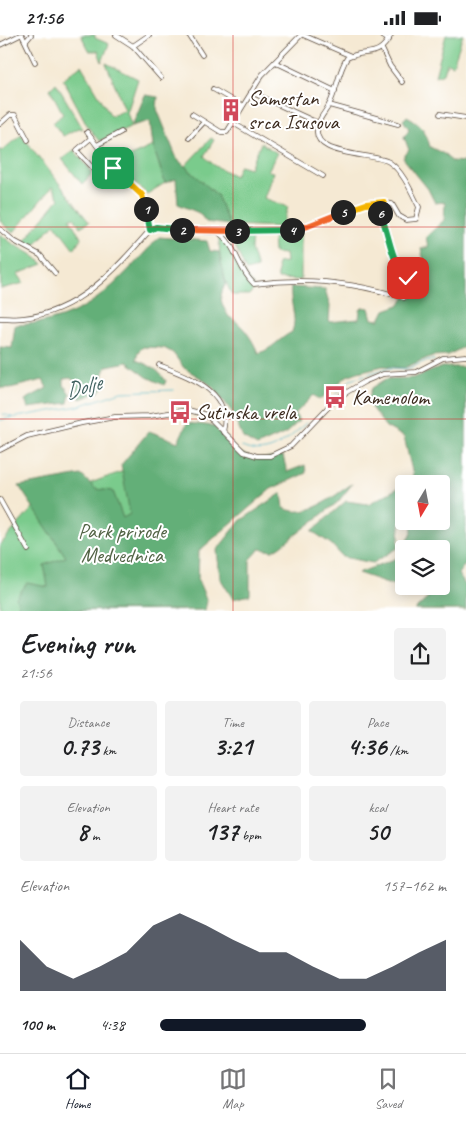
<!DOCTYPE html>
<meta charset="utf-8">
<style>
body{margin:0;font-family:Caveat,sans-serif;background:#f2f2f2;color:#202124;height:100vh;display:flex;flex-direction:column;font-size:19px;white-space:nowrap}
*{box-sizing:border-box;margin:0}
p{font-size:16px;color:#757577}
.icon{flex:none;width:28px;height:28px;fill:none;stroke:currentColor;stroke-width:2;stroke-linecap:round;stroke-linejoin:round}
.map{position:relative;height:576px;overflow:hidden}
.panel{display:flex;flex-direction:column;background:#fff;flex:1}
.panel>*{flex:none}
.needle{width:32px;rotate:190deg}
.buttons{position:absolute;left:395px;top:440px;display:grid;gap:10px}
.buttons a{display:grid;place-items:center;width:55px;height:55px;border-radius:5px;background:#fff;box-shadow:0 2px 12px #0003;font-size:25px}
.pin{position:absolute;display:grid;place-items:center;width:42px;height:42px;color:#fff;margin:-21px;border-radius:10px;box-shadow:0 2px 8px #0006}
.km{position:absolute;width:25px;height:25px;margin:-12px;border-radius:50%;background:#222;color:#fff;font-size:14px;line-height:25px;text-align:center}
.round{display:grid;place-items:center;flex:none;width:52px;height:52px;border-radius:5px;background:#f2f2f2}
.headline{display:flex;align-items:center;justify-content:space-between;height:85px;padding:0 20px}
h1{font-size:28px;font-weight:800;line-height:38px}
.stats{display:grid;grid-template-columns:repeat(3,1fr);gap:8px;height:85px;padding:5px 20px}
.stats div{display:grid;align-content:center;border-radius:5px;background:#f2f2f2;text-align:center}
.stats b{font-size:25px;font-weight:800}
.stats small{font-size:14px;font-weight:400}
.stats p{font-size:14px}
.chart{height:140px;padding:10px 20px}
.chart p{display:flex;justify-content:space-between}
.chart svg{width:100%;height:90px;margin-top:5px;fill:#111827;opacity:.7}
ul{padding:0 20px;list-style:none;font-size:16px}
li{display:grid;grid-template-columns:80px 60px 1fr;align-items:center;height:38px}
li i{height:12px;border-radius:6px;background:#111827}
.status{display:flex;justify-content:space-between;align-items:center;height:35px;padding:0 25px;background:#fff;direction:ltr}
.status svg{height:14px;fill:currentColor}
.tab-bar{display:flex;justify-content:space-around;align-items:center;height:70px;border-top:1px solid #e0e0e0;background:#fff;font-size:14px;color:#757577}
.tab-bar a{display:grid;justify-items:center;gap:2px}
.tab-bar .selected{color:#111827}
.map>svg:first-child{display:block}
</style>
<div class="status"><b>21:56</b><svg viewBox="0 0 49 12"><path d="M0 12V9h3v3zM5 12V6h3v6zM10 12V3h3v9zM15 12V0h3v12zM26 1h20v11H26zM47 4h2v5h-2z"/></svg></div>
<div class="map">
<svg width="466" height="576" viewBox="0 0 466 576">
<rect width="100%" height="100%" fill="#fff"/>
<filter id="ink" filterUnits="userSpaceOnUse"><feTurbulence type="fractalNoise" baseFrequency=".02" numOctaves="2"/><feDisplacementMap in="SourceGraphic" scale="10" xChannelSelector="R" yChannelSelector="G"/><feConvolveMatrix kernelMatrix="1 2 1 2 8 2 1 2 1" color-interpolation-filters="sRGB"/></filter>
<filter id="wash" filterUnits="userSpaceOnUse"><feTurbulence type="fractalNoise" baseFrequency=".0096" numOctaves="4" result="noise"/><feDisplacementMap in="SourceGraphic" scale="20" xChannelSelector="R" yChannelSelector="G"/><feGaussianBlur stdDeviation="1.12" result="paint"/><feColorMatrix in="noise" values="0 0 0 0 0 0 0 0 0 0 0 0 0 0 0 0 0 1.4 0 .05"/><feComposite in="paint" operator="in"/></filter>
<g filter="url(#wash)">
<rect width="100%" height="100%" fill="#f5e9d3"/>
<g fill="#7acb8c" stroke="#5a7a55">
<path d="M81,0H95V3L109,9L102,27L98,16H89Z"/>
<path d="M446,0H463L453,30L447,28L444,38L435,41Z"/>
<path d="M106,28L138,44L127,78L132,91L99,106L88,92L63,44L81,30L111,81L125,75Z"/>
<path d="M56,48L83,94L78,93L63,101L53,88L63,79L50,54Z"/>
<path d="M21,99L89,187L80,192L74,182L70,184L81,203L74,214L55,189L33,211L24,206L59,164L52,152L13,198L0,186V114L2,116Z"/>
<path d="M211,103L214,105L204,121L214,130L235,141L240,130L250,133L261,108L277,118L268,136L273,137L264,163L288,172L282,192L229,190L217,160L185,131Z"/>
<path d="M153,111L165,148L147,159L115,128Z"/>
<path d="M74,115L93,138L82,149L62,124Z"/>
<path d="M301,197V245L278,244L277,228L286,227L285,219L274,218L273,200Z"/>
<path d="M0,198C12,212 31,215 43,229L18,239L24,248L1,254Z"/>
<path d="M225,199L252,200L251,214L257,233L246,236L232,204Z"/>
<path d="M219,201C234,216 241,237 255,253L249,260H232C222,242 219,221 219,201Z"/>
<path d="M146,428L184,575L0,576V510L38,467Z"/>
</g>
<g fill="#63af78" stroke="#4f6c4b">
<path d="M145,60L158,62L157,74L177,124L217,160L229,190L206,187L199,178L178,169L176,144L165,148L153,111L150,86L132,91Z"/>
<path d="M407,81C422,89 426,96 430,112L446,120L451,126L466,127V311L448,320L432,321L404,333L383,331L358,337L347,341L320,365L314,360L295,379L299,386L286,398L257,411L243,403L232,377L215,354L204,345L184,333L173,318L164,313L143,312L138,317L136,325C149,330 158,334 166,346L164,350L147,342L127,327L107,331L103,338L105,351L99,357L80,364L75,346L70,343L64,344V350L70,359L68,368L28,373L25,365L47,353L43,345L10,353H0V312L12,313L15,290C88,287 114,250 159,202L207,206L210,216L219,217L226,249C217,262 222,270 229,282C242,288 253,305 258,318C272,315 278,304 292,297C298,281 289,269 291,252L325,254L330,271L329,287L359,284L360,275L363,272L369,273L372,284L380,285L385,275L399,270L407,260L403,246L418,242L414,236L424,226L421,214L428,212L426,202L444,185L445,167L435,168L428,154L403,123L409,115L404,102L409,94L403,85Z"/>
<path d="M442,332H466V528L458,539L466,551V575H415L429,562L358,538L400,522L404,514V551H441V514H404L412,497L411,486H441V449H412L413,440L404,402L386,392L367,367L372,353L386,344L413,343Z"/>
<path d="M187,388L214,391C235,417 246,429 283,421L287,437L305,430L306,438L271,454L199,516L198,545L207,566L205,575H20L16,563L27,548L48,552L44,530L66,522L19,451L81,440L96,454L113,456L123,483L130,479L121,430L149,396L178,407Z"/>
<path d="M352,449L338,467L280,512L273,516L260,514L250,525V560L233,564L220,543L217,515L240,486L282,458L284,473C307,485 333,461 352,449Z"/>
<path d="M404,450L398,513L373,528L343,522L331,509L312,496L346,466L368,469Z"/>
</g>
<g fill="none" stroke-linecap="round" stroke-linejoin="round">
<g stroke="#44b1c0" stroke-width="1">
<path d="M440,327L466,325"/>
<path d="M325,370L351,344L389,333L407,334L428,325H434"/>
<path d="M3,379L12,382"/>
<path d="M0,385L79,371L121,357L174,355"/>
<path d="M242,412C269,424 287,405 306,388"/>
</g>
</g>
</g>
<g filter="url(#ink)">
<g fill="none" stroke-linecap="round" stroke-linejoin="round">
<defs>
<g id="minor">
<path d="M22,0L35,27"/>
<path d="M116,0L133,11L161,43"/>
<path d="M189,0L202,20"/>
<path d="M303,0L351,21"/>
<path d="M381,0L389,5"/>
<path d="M26,6L31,0"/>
<path d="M0,10L20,0"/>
<path d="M133,11L149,0"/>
<path d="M382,14L390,31L402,47"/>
<path d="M275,27L335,56"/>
<path d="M213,54L242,71"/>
<path d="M251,57L318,88"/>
<path d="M329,70L398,89"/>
<path d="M192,79L221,97H227L262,40L301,0"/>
<path d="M440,79L466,83"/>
<path d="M233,88L323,141"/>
<path d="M0,89L10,80H15L28,105"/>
<path d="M87,97L113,133L142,160L150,195"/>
<path d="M91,103L77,115L79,118L103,144L113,133"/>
<path d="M189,103L204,87"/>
<path d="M97,110L121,97"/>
<path d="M384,167L380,178C392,204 389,219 408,243"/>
<path d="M0,194L14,206L40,220L55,238"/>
<path d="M218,197C237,210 237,233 254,249C305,242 355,247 404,263"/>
<path d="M0,283C8,283 16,284 23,283C79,277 115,235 150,195L156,193L211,197L287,196L308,191L366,169L376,167L392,169L399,181L406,185L416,184L419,172C412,158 403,136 389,127C373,117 304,123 319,87C321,81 326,76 329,70C337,55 338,37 347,23C367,13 378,25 391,0"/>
<path d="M159,330C189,342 233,356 223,397"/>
<path d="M0,415L27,401L82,388L115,382L149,381L188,375L204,379L212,385L244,417L257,421H270L291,411L337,363L364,347L383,339L416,337L443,323L466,321"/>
<path d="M0,465L28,515"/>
</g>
</defs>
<use href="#minor" stroke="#574739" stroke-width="5.5"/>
<use href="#minor" stroke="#fff" stroke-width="4"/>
</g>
</g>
<g fill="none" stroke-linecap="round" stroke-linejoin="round" filter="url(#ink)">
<defs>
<path id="split-1" d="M113,133L142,160L146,174"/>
<path id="split-2" d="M146,174L150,195L156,192L182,195"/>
<path id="split-3" d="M182,195L237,196"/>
<path id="split-4" d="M237,196L292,195"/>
<path id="split-5" d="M292,195L308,191L343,177"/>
<path id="split-6" d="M343,177L366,169L384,167L380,178"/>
<path id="split-7" d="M380,178C388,196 389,212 397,229"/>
<path id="split-8" d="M397,229L408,243"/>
</defs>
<use href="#split-1" stroke="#fff" stroke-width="10"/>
<use href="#split-2" stroke="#fff" stroke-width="10"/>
<use href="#split-3" stroke="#fff" stroke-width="10"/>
<use href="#split-4" stroke="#fff" stroke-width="10"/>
<use href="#split-5" stroke="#fff" stroke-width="10"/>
<use href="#split-6" stroke="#fff" stroke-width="10"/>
<use href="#split-7" stroke="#fff" stroke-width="10"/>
<use href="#split-8" stroke="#fff" stroke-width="10"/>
<use href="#split-1" stroke="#f5b400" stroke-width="6"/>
<use href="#split-2" stroke="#22a559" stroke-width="6"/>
<use href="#split-3" stroke="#f0652b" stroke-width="6"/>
<use href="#split-4" stroke="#22a559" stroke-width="6"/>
<use href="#split-5" stroke="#f0652b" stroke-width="6"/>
<use href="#split-6" stroke="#f5b400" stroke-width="6"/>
<use href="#split-7" stroke="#22a559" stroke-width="6"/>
<use href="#split-8" stroke="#f5b400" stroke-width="6"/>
</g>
<path fill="none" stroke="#d62828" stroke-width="1" stroke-opacity="0.55" d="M233,0V576M0,192H466M0,384H466"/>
<defs>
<symbol id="building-bare" viewBox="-9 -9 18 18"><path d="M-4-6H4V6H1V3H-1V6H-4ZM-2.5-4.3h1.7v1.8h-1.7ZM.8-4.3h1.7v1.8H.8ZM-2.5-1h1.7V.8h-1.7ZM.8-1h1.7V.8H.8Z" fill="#d1495b" stroke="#fff" stroke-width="2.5" paint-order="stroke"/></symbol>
<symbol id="bus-bare" viewBox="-9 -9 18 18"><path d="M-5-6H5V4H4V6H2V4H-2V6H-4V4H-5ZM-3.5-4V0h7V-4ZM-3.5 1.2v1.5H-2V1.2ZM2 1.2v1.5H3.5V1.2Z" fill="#d1495b" stroke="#fff" stroke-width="2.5" paint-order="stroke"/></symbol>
</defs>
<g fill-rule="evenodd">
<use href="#building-bare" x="215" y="59" width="32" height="32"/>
<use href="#bus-bare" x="319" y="346" width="32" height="32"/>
<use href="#bus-bare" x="164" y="361" width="32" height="32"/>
</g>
<g text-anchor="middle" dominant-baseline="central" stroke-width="4" stroke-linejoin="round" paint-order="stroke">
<g font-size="21" fill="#3b2a1e" stroke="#fff" text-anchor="start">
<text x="248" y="63">Samostan<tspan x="248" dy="24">srca Isusova</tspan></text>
<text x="352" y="362">Kamenolom</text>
<text x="196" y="377">Sutinska vrela</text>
</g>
<g font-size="21" fill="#516244" stroke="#fff">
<text x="122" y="496">Park prirode<tspan x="122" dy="24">Medvednica</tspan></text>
</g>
<g font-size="22" font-style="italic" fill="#3f605f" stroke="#fff">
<text transform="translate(83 352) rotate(-16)">Dolje</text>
</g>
</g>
</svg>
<div class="buttons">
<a><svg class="needle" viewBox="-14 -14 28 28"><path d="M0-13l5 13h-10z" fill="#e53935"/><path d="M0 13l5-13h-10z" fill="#757577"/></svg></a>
<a><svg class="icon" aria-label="layers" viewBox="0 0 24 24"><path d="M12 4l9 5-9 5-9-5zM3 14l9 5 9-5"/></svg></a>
</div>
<div class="pin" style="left:113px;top:133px;background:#1e9e55"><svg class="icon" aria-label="arrive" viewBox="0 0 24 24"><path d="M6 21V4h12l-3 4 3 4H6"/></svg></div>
<div class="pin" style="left:408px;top:243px;background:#d93025"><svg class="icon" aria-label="check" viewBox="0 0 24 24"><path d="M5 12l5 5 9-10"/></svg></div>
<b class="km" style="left:146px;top:174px">1</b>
<b class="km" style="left:182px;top:195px">2</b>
<b class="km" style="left:237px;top:196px">3</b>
<b class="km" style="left:292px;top:195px">4</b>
<b class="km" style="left:343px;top:177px">5</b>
<b class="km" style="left:380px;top:178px">6</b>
</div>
<section class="panel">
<div class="headline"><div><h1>Evening run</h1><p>21:56</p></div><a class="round"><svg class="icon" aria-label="share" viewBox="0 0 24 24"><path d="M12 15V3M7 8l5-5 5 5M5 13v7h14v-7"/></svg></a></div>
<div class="stats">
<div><p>Distance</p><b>0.73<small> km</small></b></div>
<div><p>Time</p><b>3:21</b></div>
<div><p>Pace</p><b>4:36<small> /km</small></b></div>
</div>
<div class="stats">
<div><p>Elevation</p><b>8<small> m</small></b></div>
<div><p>Heart rate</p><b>137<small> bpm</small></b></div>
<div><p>kcal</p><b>50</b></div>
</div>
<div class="chart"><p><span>Elevation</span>157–162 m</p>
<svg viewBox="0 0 160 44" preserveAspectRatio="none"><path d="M0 44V19L10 32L20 38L30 32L40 25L50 12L60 6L70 12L80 19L90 25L100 25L110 32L120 38L130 38L140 32L150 25L160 19V44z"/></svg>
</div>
<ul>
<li><b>100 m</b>4:38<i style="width:72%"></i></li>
</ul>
</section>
<nav class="tab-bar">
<a class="selected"><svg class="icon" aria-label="home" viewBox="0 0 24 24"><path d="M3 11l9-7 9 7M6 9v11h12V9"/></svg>Home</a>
<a><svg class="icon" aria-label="map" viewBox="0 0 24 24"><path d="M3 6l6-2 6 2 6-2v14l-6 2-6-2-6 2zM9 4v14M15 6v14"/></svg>Map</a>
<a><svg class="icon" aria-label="saved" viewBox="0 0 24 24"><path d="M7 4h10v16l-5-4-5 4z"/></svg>Saved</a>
</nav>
